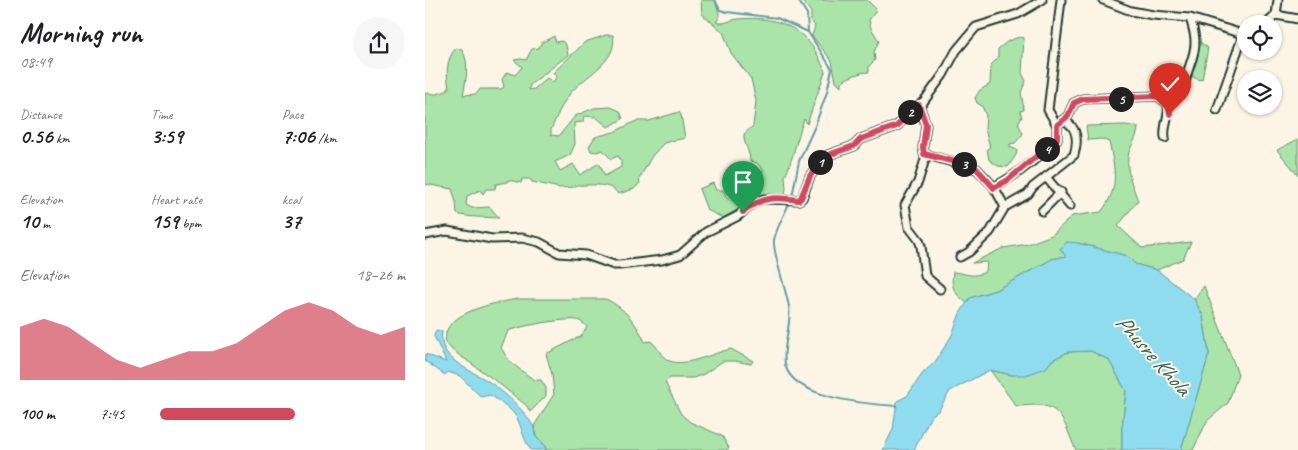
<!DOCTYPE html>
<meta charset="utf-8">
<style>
body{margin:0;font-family:Caveat,sans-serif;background:#f6f6f6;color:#202124;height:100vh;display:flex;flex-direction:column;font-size:19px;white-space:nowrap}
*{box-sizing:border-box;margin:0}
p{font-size:16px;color:#757577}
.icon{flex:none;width:28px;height:28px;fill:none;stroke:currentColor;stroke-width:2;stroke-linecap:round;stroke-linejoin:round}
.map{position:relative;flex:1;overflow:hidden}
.details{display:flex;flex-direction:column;background:#fff;width:425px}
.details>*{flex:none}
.controls{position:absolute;left:812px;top:15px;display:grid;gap:10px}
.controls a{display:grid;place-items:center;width:45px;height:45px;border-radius:50%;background:#fff;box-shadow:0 1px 4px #0004;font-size:25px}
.pin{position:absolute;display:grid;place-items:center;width:42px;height:42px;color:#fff;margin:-51px -21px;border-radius:50% 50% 50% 0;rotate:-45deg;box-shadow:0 0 5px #0007}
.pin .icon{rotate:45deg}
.km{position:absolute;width:25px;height:25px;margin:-12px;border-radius:50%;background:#222;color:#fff;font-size:14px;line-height:25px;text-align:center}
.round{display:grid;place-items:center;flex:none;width:52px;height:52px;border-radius:26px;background:#f6f6f6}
.headline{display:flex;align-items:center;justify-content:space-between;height:85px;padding:0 20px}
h1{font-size:28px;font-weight:600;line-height:38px}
.figures{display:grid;grid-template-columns:repeat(3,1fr);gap:8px;height:85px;padding:5px 20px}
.figures div{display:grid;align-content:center}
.figures b{font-size:21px;font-weight:600}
.figures small{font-size:14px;font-weight:400}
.figures p{font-size:14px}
.chart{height:140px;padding:10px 20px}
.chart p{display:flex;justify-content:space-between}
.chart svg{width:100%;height:90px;margin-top:5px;fill:#d1495b;opacity:.7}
ul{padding:0 20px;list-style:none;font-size:16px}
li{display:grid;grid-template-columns:80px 60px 1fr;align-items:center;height:38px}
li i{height:12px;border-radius:6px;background:#d1495b}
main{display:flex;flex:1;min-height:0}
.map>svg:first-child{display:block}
</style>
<main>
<section class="details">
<div class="headline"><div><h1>Morning run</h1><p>08:49</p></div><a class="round"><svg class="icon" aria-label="share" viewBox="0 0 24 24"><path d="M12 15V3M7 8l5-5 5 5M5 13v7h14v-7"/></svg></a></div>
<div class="figures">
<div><p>Distance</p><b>0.56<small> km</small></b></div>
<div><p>Time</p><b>3:59</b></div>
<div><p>Pace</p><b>7:06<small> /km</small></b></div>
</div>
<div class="figures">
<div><p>Elevation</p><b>10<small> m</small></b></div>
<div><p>Heart rate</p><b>159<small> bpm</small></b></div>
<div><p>kcal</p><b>37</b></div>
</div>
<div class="chart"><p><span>Elevation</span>18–26 m</p>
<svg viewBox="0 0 160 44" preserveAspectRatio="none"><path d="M0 44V18L10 14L20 18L30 26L40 34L50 38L60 34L70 30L80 30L90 26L100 18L110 10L120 6L130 10L140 18L150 22L160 18V44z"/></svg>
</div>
<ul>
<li><b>100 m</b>7:45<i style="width:55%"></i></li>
</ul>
</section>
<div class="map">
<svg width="873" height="450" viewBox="0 0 873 450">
<rect width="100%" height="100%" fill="#fcf5e5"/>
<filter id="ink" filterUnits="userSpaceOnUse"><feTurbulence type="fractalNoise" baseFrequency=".02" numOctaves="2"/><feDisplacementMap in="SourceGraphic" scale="10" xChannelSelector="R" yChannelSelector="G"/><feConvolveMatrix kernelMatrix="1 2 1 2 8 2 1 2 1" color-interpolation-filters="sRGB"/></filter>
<g filter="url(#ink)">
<g fill="#aae4a9" stroke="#64906e">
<path d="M276,0H290C291,7 295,11 294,18L291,22C301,25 303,20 313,19C356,15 386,30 400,72L382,124L379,119C375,129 364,171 360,176L361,189L359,197L331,199L298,218L282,210L274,189L288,183L291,190H298L303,199L314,196L308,165L321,164L320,179L335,181L338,170L332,163L325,161C325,151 318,144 319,134L328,126L331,101L326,79L306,53L298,32L277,14Z"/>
<path d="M376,0H442L452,10L444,20L446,28L454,41L449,52L450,60L444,66V72C436,72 423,77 416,82V87L411,82L407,61L387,36L390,26L386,21V12Z"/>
<path d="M181,35H188C194,62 158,76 144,95C136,106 131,118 126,130V135L134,136L150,116L169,108L186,107L195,111L198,119L183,127L171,117L159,116L158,122L149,123L150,144L145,155L130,162L135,171L148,164L155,175L174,163L180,176L196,167V161L193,156L186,159L178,150L172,152L166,151L164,146L170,137L189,132L211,121H224L254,112L256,115L260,138L239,143L227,156L214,179L215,183L209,189L193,194C184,181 165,186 152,185L149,187L135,188L107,182L105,179H97L96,183L83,180L82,182L71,184L70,189H61L58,194L55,190L42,196L41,205L47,208L65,207L74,218C59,217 46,218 32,214L31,202L27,189L0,184V93L11,94L22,91L24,87C21,73 21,59 31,48L37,50C45,62 41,81 38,95L51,94L55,89H76L79,87L77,79L82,72L90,75L97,67L89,60L96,59L101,60L107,49L114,48L116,43L129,36L131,42L137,41L141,45L143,55L105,85L104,90L109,89L122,78L128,82L132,76L128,73L160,42Z"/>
<path d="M594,37L599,38L597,73L601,81L596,92L599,110L595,111L597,117L593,123L598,134L590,143L585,144V147L592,150L591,155L583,167L573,166L564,160L562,149L565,147L560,129L561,116L557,106L552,103L550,98L555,90L565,84L566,65L573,58V49L583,41Z"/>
<path d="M770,38L783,48L777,80L772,79L765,75L773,52Z"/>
<path d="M701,125L713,127C713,139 704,146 703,157C701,171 708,188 713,200L693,226L717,248L766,242L758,259L732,270L710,264L702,256L653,243L642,256L627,259L571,290L545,298L542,303C530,294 525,288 528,272C541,273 549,279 561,271L562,262L547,263L578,248L603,244L627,235L647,216L676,212C695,188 690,170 684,142L677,139L663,140L661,126Z"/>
<path d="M873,139V175L852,150Z"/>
<path d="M779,286L813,374L803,403L782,421L768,450H756L784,354L778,316L769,299Z"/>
<path d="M93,299H181C200,308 212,324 220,342L226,341C232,346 235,354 241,359C256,370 290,352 306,349L328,361L326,364L310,361H298L279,374L268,378H245L240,382L256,414L265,422L297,436L304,448L301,450H121L120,445L111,437L109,426L129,394L127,374L121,354L156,336L162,327C159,324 156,321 152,320C140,318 95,326 83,331L76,348L85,362L109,380H116L121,388V396L105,412L102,406L68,379L27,350L20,342C21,338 20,333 22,330C31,310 73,302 93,299Z"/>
<path d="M666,351L684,360L701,391L697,428V450H651C643,435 639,409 619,406C611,404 600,406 591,406L565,370L587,375L621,368L627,360L643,352Z"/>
</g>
<g fill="#8fdcef" stroke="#629ca4">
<path d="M642,242L653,243L702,256L710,264L732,270L769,299L778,316L784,354L756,450H697V428L701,391L684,360L666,351L643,352L627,360L621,368L601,375H587L565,370L525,391L514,410L506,416L489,450H458L468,429L472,401L482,396L498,373L510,362L527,335L535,313L545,298L571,290L627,259L641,256L635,249Z"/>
<path d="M11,330L17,331C12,359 44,369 63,381C77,390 99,410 107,424C110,428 109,431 110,435C113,441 120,443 121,450H106C97,438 97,425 90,415C83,406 74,401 65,395L56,397L35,376L23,372L20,375L0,361V354L21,362L9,336Z"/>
</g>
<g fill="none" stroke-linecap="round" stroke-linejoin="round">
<g stroke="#629ca4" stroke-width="2">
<path d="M290,0L295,10L302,12L352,18L383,32"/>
<path d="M367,197L374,161L390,126L402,92L407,69L383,32L382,14L373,0"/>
<path d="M365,201C361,212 351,228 349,240C347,251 362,293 364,307C367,326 357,345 360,364C367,399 444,404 472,406"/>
</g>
<defs>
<g id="minor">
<path d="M678,0L706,11L728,15L765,18L821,35"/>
<path d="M851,15L873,19"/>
<path d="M841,24L851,15L853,0"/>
<path d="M760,86C760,71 771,57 770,41C770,33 767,25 765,18"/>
<path d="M494,105L501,125L498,147L499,154L552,169L569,187L580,207"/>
<path d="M792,110L818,35"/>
<path d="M638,120L643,116L649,103L658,99L733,96L743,104C745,116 738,125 740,138"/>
<path d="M632,125L623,110L636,0"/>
<path d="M501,156L493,182L480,205L484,227L494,240L496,246L500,276L515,289"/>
<path d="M621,177L645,206"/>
<path d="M617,211L636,192"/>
<path d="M0,235L22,231L67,239L97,238L114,242L134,253L161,255L189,265H195L237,260L255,255L281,232L313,216L330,202L339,199L374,200L377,198L385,176L395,162L403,155L429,146L436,139L472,126L485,112L499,101L518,75L531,51L551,27L593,14L617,0"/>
<path d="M535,257L544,252L565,232L580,207L603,194L608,187L649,155C653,142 653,126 638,120L632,125V139C614,157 592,175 569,187"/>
</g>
</defs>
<use href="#minor" stroke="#1f3d34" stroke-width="11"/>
<use href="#minor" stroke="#fcf5e5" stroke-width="7"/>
</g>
</g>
<g fill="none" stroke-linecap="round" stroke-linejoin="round" filter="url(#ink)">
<defs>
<path id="route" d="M318,212C338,196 349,197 374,200L376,198L385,176L395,162L403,155L429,146L436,139L472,126L494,105L501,125L498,147L499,154L546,166L552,169L569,188L583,180L632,139V125L643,116L649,103L658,99L733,96L743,104L745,114"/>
</defs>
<use href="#route" stroke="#fff" stroke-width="10"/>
<use href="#route" stroke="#d1495b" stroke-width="6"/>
</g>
<g text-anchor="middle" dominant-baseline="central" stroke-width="4" stroke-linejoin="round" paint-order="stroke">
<g font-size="22" font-style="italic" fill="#355d59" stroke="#fcf5e5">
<text transform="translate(728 355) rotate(48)">Phusre Khola</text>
</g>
</g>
</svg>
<div class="controls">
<a><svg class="icon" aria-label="locate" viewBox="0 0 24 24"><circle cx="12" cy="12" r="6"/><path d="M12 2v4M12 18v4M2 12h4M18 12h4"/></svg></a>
<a><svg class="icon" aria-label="layers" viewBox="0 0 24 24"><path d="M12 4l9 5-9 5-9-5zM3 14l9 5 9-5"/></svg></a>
</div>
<div class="pin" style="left:318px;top:212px;background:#1e9e55"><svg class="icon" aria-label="arrive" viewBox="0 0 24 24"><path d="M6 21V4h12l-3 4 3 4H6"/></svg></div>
<div class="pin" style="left:745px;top:114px;background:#d93025"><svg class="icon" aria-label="check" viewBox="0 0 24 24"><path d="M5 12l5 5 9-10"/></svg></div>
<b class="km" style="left:395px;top:162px">1</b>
<b class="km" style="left:485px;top:112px">2</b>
<b class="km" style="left:539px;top:164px">3</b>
<b class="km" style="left:622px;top:149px">4</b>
<b class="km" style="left:696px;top:99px">5</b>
</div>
</main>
